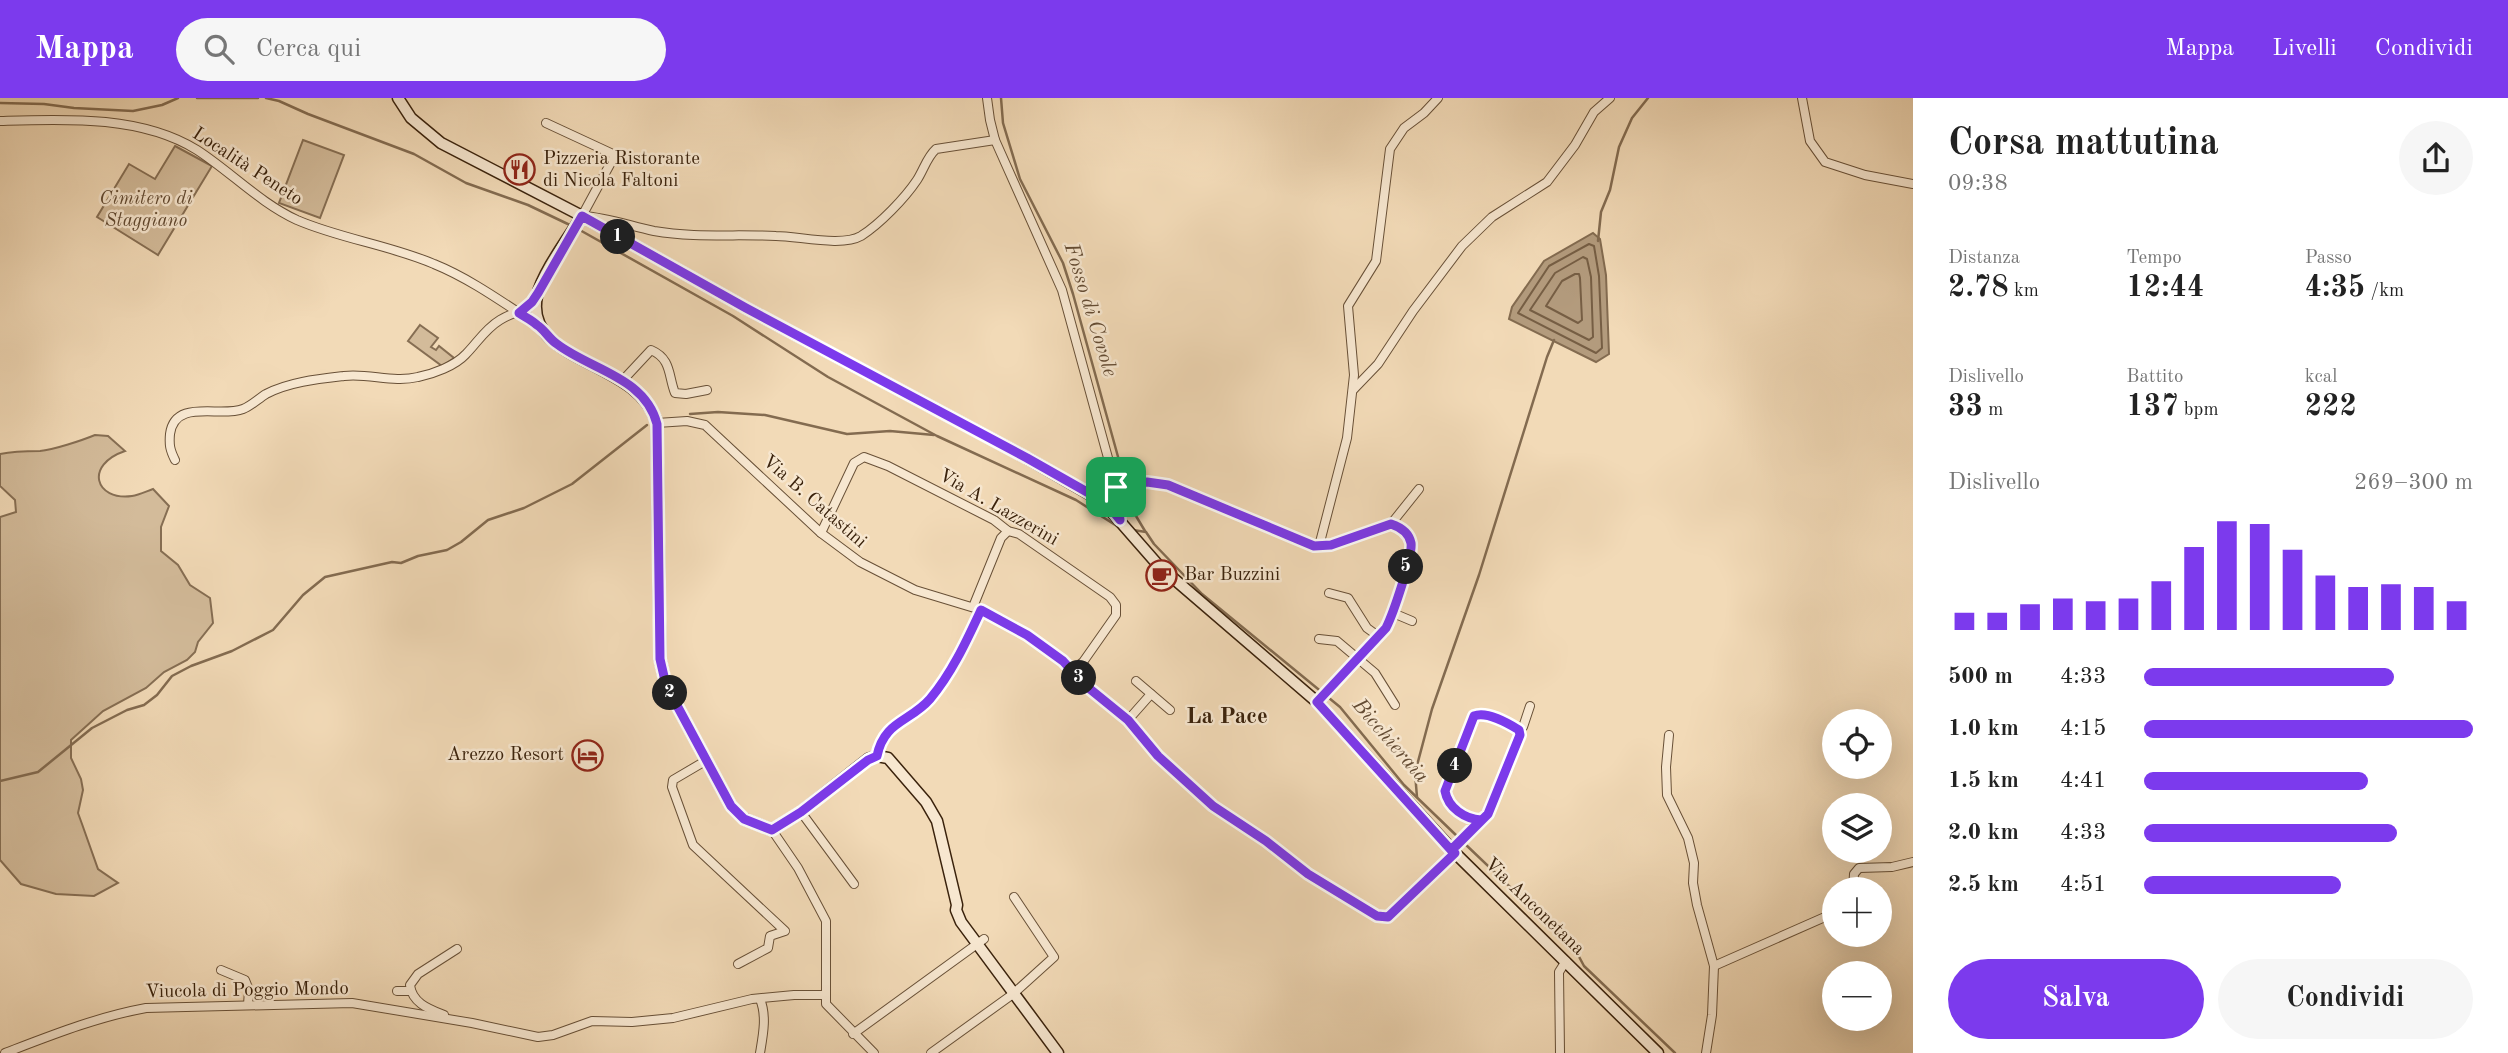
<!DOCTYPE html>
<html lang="it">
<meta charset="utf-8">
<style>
body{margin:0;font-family:"Old Standard TT",serif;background:#f6f6f6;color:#222;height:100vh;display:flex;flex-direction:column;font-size:26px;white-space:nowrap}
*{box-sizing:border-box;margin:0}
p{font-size:23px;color:#767676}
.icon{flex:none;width:38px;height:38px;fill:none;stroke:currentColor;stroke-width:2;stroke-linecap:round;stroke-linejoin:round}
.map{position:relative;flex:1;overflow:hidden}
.side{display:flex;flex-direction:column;background:#fff;width:595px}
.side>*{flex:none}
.buttons{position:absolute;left:1822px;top:611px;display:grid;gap:14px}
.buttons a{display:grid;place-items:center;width:70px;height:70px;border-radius:50%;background:#fff;box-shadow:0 7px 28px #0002;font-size:35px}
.pin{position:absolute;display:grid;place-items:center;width:60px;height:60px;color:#fff;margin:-30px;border-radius:14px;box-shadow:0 4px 10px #0006}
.km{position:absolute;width:35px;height:35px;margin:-18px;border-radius:50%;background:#222;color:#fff;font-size:19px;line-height:35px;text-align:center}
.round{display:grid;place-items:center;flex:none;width:74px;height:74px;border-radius:37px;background:#f6f6f6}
.head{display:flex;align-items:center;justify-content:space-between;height:119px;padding:0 35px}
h1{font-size:38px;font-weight:700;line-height:52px}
.metrics{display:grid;grid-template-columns:repeat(3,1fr);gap:10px;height:119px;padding:7px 35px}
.metrics div{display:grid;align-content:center}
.metrics b{font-size:30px;font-weight:700}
.metrics small{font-size:19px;font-weight:400}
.metrics p{font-size:19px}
.chart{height:196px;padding:14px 35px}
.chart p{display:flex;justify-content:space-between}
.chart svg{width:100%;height:126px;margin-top:7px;stroke:#7c3aed;stroke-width:6}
.button{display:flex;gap:14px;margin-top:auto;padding:14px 35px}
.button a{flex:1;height:80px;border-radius:42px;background:#7c3aed;color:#fff;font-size:28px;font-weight:700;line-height:80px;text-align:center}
.button a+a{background:#f6f6f6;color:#222}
ul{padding:0 35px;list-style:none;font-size:23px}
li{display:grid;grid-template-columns:112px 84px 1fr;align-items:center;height:52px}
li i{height:18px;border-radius:9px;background:#7c3aed}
header{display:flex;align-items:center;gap:42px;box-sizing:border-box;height:98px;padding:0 35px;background:#7c3aed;color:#fff}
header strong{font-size:33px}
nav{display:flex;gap:38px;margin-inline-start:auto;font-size:24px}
.search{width:490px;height:63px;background:#f6f6f6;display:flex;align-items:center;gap:18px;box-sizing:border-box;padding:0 24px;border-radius:38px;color:#767676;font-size:26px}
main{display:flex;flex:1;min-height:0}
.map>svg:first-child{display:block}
</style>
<header>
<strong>Mappa</strong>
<div class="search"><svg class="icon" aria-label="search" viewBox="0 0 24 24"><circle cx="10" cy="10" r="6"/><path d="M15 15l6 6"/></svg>Cerca qui</div>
<nav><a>Mappa</a><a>Livelli</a><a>Condividi</a></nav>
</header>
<main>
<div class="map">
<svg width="1913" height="955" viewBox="0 0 1913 955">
<rect width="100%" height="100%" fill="#f2dab7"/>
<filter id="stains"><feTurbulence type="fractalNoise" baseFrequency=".00286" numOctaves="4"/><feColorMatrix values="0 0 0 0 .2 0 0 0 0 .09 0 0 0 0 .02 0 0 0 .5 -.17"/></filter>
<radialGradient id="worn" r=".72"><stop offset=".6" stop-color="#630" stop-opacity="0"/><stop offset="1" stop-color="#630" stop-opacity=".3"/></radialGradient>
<g fill="#d3bb9a" stroke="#866e53" stroke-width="2">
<path d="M303,42L344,57L320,120L279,105Z"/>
<path d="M175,48L212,68L158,157L97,119L129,66L155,81Z"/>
<path d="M420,227L438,240L431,249L436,252L439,248L454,260L442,268L408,243Z"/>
<path d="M95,337L108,338L125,353C84,367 95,403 132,398C139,397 147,393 153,391L169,408L161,429V453L178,467L190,487L210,500L213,525L198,544L195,554L187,562L164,574L146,590L103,613L71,642V660L81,681L83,692L78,715L82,726L98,771L118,785L94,798L56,796L21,786L0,762V419L16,414L15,402L0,388V356C14,353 26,353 40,353C53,352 83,342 95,337Z"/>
</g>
<path fill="#b39b7d" stroke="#836b50" stroke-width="2" d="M1593,135L1600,141L1606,177L1609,256L1596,264L1509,221L1512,209L1544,163Z"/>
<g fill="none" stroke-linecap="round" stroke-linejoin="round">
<g stroke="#765e44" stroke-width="2">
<path d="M1589,146L1594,148L1599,178L1602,250L1596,255L1518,215L1549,168Z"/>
<path d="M1583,159L1587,161L1591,179L1593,239L1589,242L1530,212L1555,175Z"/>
<path d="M1575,176H1579L1580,180L1582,222L1578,225L1546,208L1562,183Z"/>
</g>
<g stroke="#836b50" stroke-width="2.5">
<path d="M197,0H258"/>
<path d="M266,0L279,3L308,16L414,56L466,85L528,107L572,128"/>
<path d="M1001,0L1003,25L1020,81L1063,165L1073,196L1125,384"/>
<path d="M0,5L44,6L74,10L133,13L162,7L178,0"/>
<path d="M578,131L733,218L828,279L937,338L1076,402L1120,430"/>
<path d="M1598,143L1601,114L1610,92L1619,49L1632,20L1648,0"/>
<path d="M690,316L718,314L765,317L847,336L890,333L934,337"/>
<path d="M1127,391L1136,418L1145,433"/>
<path d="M1133,432L1146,434L1154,446L1202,496L1340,609L1404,687L1459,740"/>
<path d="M0,683L38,674L92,630L127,612L144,607L157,597L172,578L191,568L232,553L273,532L303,497L325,479L392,464L401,465L418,458L447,452L461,444L488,422L524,410L572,386L647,327"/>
<path d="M1417,699L1415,675L1432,611L1479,477L1547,259L1554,242"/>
<path d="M1464,745L1529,807L1553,823L1569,840L1584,868L1675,955"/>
</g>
<defs>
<g id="street">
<path d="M987,0L990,22L995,42L1062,192L1116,389L1120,421"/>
<path d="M1802,0L1810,43L1825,64L1865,77L1913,86"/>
<path d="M0,23C64,21 141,17 197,52C231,74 260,105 297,122C341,141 390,147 434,166C471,181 505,206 539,228"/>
<path d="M546,25L615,57L582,118C607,119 630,128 654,133C695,140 735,136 776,138C798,138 842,149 861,138C880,126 905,100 917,82C924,71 927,59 936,51L995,42"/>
<path d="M623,282L651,252C672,261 668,278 675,295L686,296L707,292"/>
<path d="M1353,292L1378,266L1413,213L1462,148L1492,119L1547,84L1575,47L1594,14L1610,0"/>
<path d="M657,325L687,323L705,327L821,435L860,464L915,492L981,512L1027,537L1064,563L1089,591L1128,622L1158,658L1213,708L1266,743L1308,776L1377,818L1388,819L1455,755"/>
<path d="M175,362C170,352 169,347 170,336C175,300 220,320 243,311C251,308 258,301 266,296C289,284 318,281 344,278C369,275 393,285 418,279C433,276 455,268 466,256C477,245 485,231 500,222C518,211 523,217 538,195"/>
<path d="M1116,389L1147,384L1168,387L1314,448L1331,447L1391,426C1400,429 1409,435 1411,445C1413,458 1393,515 1386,530L1317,604"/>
<path d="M1391,426L1419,391"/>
<path d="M821,435L854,365L864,359L888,368L994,422L1008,433L1019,436L1110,499L1116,507V517L1083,564L1073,572"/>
<path d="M1319,448L1347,340L1354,277L1348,208L1376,163L1390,51L1404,30L1424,15L1438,0"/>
<path d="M1329,495L1348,500L1367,530L1378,538"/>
<path d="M973,509L1001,440L1008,433"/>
<path d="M1393,515L1412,523"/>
<path d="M1319,541L1337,543L1375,575L1395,607"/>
<path d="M1136,583L1170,612"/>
<path d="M1128,622L1151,596"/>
<path d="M1519,632L1523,629L1530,608"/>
<path d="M1669,637L1666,669L1667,697L1688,740L1694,765L1693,785L1697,807L1714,868L1712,917L1706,955"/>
<path d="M877,658C884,623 910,624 930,601C952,575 967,542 981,512"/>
<path d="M707,662L673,682L672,689L693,747L785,833L770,838L768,850L738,866"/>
<path d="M801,714L854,786"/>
<path d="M772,732L798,770L826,823V906L874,955"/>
<path d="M1451,752L1488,716L1520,637L1519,632C1508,625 1486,613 1474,618L1445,693C1448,710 1465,721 1481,722"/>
<path d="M1853,791L1854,776L1859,770L1892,769L1913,764"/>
<path d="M1714,868L1834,815"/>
<path d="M221,872L245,882L249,892L248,907"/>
<path d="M397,893H411"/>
<path d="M444,917C429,911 412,905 410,887L418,876L457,851"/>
<path d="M853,936L984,841"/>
<path d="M5,955C52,937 97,919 146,910L352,905L472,925L538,939L553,937L592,923L632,924L673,920L752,901L794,897H824"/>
<path d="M760,955C763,937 767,918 760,901"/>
<path d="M931,955L1013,896L1054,859L1014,799"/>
<path d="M1560,955L1559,874L1566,863"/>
</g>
<g id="secondary">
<path d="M398,0L411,20L441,45L582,118L746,210L1027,360L1103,404L1159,468L1317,604L1455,755L1658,955"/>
<path d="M582,118C569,139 542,175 537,198C523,266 639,261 657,325L660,561L666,587L731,708L744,721L772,732L801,714L868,661L877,658L888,660L926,704L937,723L957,807L956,812L961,824L1058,955"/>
</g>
</defs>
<use href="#street" stroke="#685037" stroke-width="10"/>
<use href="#secondary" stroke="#3a220c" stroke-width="13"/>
<use href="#street" stroke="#f7e7d0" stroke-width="8"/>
<use href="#secondary" stroke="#f7e7d0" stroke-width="10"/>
</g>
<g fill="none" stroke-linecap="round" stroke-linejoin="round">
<defs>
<path id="route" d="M1116,389L1120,422L1112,412L1094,398L1027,360L746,210L582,118L538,195L532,204L519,215C525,219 532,222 537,227C545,232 549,241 557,246C591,272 645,279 657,326L660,561L666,587L731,708L744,721L772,732L801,714L868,662L877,658C884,623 910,624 930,601C952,575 967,542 981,512L1027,537L1063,563L1085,587L1128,622L1158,658L1213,708L1266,743L1308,776L1377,818L1388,819L1455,755L1451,752L1481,722C1465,721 1448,710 1445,693L1474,618C1486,613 1508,625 1519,632L1520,637L1488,716L1456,748L1451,752L1317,604L1386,530C1393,516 1413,458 1411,445C1409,435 1400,429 1391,426L1331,447L1314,448L1168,387L1147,384L1116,389"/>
</defs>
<use href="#route" stroke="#fff" stroke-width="14"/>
<use href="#route" stroke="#7c3aed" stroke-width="9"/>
</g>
<defs>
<symbol id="restaurant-ring" viewBox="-11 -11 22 22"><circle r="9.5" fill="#f7e7d0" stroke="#8f2418" stroke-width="1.5"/><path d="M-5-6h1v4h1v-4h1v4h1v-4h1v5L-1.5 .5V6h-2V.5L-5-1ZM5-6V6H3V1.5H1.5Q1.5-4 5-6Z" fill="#8f2418"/></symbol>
<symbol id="cafe-ring" viewBox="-11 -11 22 22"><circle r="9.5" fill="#f7e7d0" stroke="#8f2418" stroke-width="1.5"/><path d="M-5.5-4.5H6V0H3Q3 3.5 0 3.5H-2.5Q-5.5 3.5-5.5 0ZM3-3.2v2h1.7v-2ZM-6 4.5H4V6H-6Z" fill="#8f2418"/></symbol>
<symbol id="hotel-ring" viewBox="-11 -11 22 22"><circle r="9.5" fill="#f7e7d0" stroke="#8f2418" stroke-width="1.5"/><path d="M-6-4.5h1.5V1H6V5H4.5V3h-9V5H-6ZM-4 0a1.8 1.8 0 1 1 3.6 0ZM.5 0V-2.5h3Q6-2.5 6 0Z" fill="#8f2418"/></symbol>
</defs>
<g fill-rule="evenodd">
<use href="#restaurant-ring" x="502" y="54" width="35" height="35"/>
<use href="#cafe-ring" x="1144" y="460" width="35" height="35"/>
<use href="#hotel-ring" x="570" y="640" width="35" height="35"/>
</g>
<g text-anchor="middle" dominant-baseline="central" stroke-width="5" stroke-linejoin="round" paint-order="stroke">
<g font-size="19" fill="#3a220c" stroke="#f7e7d0" text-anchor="start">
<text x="543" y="61">Pizzeria Ristorante<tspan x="543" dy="22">di Nicola Faltoni</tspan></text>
<text x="1184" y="477">Bar Buzzini</text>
<text x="564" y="657" text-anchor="end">Arezzo Resort</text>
</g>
<g font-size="19" fill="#3a220c" stroke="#f7e7d0">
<text transform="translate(247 69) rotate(33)">Località Peneto</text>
<text transform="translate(814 404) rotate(41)">Via B. Catastini</text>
<text transform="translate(998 410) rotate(30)">Via A. Lazzerini</text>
<text transform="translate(1534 809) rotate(44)">Via Anconetana</text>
<text transform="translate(247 893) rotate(-1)">Viucola di Poggio Mondo</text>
</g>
<g font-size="19" font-style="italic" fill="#604830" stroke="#f7e7d0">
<text x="146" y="101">Cimitero di<tspan x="146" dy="22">Staggiano</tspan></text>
</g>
<g font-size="21" font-style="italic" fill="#644c34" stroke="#f7e7d0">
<text transform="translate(1090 212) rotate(73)">Fosso di Covole</text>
<text transform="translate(1390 643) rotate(49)">Bicchieraia</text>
</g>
<g font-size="23" font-weight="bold" fill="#3a220c" stroke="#f7e7d0">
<text x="1227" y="618">La Pace</text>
</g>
</g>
<rect width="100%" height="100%" filter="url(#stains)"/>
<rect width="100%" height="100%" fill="url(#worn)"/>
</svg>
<div class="buttons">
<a><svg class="icon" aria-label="locate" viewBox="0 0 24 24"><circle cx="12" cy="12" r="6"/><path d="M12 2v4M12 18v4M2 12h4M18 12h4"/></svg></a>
<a><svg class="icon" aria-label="layers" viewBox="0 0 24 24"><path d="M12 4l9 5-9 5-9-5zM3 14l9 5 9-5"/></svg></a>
<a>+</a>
<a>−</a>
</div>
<div class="pin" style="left:1116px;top:389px;background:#1e9e55"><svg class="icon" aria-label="arrive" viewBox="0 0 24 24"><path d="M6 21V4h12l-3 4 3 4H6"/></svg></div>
<b class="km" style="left:618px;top:139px">1</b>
<b class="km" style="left:670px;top:595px">2</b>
<b class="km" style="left:1079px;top:580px">3</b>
<b class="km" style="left:1455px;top:668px">4</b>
<b class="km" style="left:1406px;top:469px">5</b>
</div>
<section class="side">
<div class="head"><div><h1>Corsa mattutina</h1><p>09:38</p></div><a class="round"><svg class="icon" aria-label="share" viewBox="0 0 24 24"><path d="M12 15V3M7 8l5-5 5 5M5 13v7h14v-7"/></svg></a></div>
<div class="metrics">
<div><p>Distanza</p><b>2.78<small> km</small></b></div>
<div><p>Tempo</p><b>12:44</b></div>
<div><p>Passo</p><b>4:35<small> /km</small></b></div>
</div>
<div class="metrics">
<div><p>Dislivello</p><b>33<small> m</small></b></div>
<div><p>Battito</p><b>137<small> bpm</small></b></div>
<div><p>kcal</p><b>222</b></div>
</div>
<div class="chart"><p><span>Dislivello</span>269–300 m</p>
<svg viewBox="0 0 160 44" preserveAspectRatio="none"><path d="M5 44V38M15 44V38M25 44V35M35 44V33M45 44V34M55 44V33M65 44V27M75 44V15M85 44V6M95 44V7M105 44V16M115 44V25M125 44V29M135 44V28M145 44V29M155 44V34"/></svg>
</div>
<ul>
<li><b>500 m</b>4:33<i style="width:76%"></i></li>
<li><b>1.0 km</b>4:15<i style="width:100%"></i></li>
<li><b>1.5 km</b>4:41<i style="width:68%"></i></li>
<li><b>2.0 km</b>4:33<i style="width:77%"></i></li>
<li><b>2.5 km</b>4:51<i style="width:60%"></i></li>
</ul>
<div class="button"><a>Salva</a><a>Condividi</a></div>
</section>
</main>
